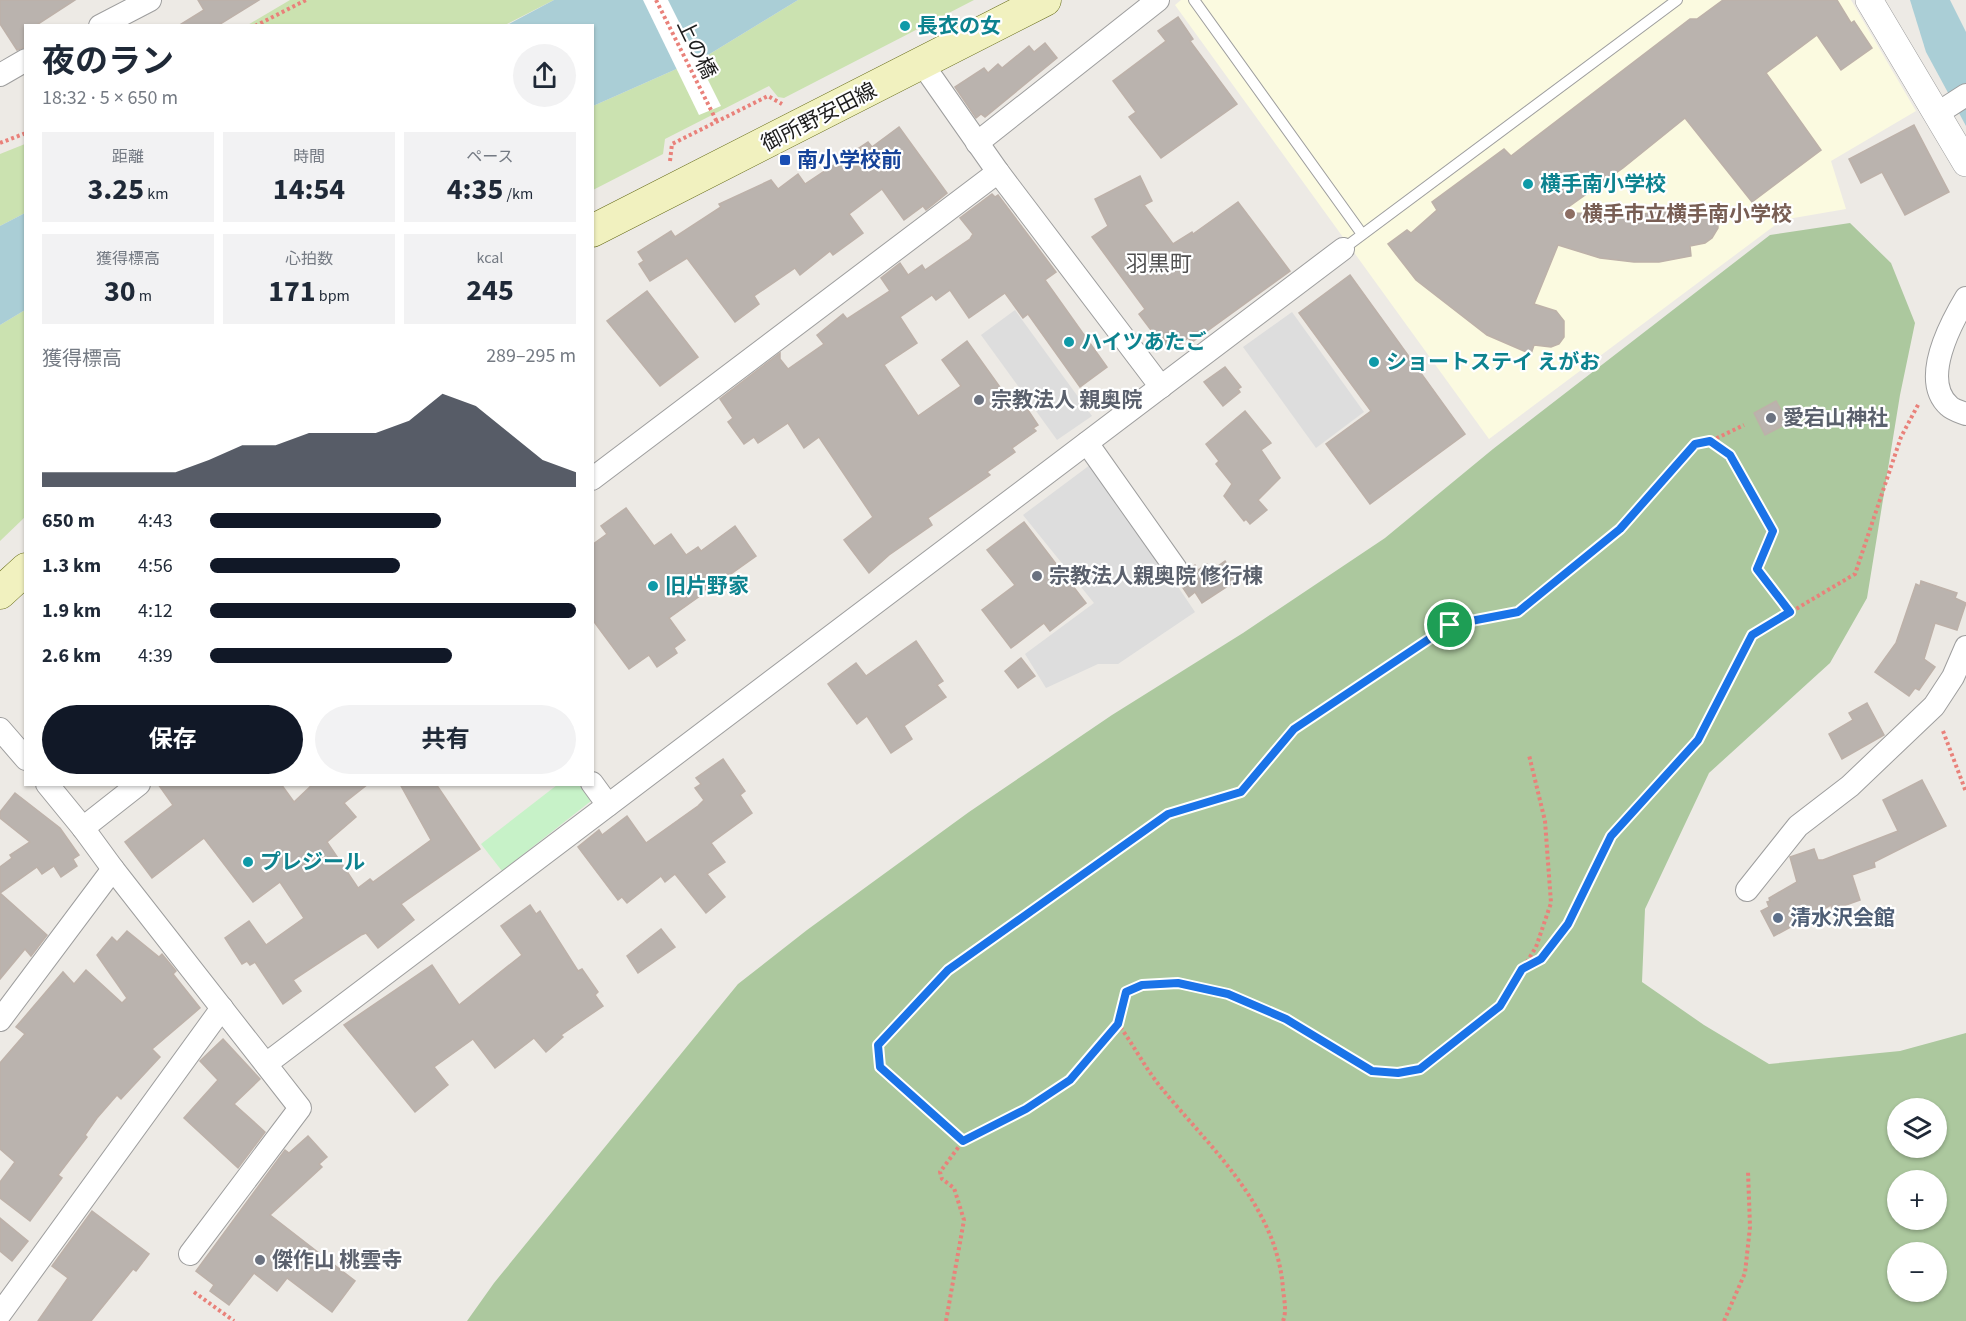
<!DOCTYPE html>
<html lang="ja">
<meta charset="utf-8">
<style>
body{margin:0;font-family:"Source Sans 3","Noto Sans JP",sans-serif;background:#f2f2f3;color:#1f2937;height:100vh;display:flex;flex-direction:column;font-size:22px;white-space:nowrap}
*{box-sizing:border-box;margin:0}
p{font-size:20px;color:#747a83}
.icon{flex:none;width:33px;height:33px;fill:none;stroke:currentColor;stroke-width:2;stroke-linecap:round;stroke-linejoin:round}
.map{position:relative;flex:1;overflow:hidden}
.side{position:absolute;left:24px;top:24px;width:570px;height:762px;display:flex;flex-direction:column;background:#fff;border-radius:0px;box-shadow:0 2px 4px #0004}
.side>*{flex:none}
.controls{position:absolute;left:1887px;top:1098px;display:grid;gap:12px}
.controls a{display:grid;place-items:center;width:60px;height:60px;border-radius:50%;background:#fff;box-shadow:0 2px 4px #0004;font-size:30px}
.pin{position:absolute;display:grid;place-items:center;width:51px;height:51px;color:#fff;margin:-26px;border:3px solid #fff;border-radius:50%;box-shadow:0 2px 6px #0007}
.round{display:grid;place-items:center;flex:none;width:63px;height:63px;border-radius:32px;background:#f2f2f3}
.head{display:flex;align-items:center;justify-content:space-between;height:102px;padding:0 18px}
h1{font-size:33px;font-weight:700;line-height:45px}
.stats{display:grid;grid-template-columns:repeat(3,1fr);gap:9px;height:102px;padding:6px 18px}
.stats div{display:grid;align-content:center;border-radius:0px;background:#f2f2f3;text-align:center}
.stats b{font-size:30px;font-weight:700}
.stats small{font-size:16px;font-weight:400}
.stats p{font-size:16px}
.chart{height:168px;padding:12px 18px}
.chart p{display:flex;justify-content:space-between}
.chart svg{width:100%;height:108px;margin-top:6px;fill:#111827;opacity:.7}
.button{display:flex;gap:12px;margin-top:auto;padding:12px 18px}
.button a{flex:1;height:69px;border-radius:36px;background:#111827;color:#fff;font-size:24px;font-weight:700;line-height:69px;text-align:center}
.button a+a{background:#f2f2f3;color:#1f2937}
ul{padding:0 18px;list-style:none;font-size:20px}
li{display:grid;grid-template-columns:96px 72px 1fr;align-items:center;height:45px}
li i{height:15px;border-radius:8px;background:#111827}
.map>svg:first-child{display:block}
</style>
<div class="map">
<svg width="1966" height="1321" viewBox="0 0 1966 1321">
<rect width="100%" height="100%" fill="#edeae5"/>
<path fill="#fbfae0" d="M1181,0H1851L1916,111L1831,161L1846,209L1782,220L1489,439L1175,5Z"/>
<g fill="#cbe2b0">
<path d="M290,0H554L505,25L246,26Z"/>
<path d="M798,0H974L784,98L778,97L769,86L665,139L663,154L593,190V106L708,55Z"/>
<path d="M25,144V213L0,226V154Z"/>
<path d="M25,310V517L0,541V325Z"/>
</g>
<path fill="#acc89e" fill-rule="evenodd" d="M1850,223L1891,263L1915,323L1900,395L1867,598L1830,663L1709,773L1645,909L1642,982L1704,1025L1769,1064L1900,1051L1966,1033V1321H467L494,1283L738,984L807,930L969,812L1112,715L1243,633L1385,538L1493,449L1770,235ZM1898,1108H1936V1148H1898ZM1898,1180H1936V1220H1898ZM1898,1252H1936V1292H1898Z"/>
<path fill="#c7f2c8" d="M557,785H579L591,801L502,871L481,844Z"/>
<g fill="#ddd">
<path d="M1015,310L1092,416L1057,440L981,335Z"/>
<path d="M1292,312L1364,412L1316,448L1243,347Z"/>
<path d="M1094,462L1195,612L1118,664H1098L1046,688L1025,654L1094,603L1023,515Z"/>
</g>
<g fill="#aaced6">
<path d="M554,0H798L708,55L593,106L592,26H505Z"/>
<path d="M1910,0H1950L1966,32V126L1926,52Z"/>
<path d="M25,213V310L0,325V226Z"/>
</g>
<path fill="#fff" d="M643,0H668L721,106L699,115Z"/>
<g fill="#bab3ae" stroke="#bdb1a9" stroke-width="1.5">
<path d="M0,0H75L35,26H26V47L17,50L0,24Z"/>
<path d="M198,0H259L217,26H178L204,10Z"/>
<path d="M1723,0H1837L1851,23L1854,21L1872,48L1841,70L1817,35L1766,73L1821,150L1752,202L1685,118L1623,168L1560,213L1643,214L1705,205L1717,211L1718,228L1712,238L1705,243L1690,246L1691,256L1659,262H1634L1600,258L1558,245L1534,304L1556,311L1564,321V337L1559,344L1551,347L1534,345L1531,354L1487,335L1416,280L1388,244L1407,230L1411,233L1437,210L1432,202L1504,149L1511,156L1690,19H1697Z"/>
<path d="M1178,17L1193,39L1190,41L1237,104L1161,158L1129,117L1136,112L1113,81L1166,41L1158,31Z"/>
<path d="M1045,43L1057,58L985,117L981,114L976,118L955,87L984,68L988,73L998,64L1002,68L1029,46L1034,52Z"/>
<path d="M1914,125L1949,192L1905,215L1882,172L1861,183L1849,159Z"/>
<path d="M899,127L947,193L926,210L923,206L904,220L882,189L849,214L863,233L833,255L830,251L800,275L795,268L754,296L759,304L735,322L687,258L650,281L639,264L644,261L638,252L671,231L675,237L721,207L719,204L771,180L778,189L798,174L805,184L868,142L872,147Z"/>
<path d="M1140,176L1152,201L1144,205L1173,244L1192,232L1193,234L1238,202L1290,271L1192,342L1188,338L1179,345L1173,338L1163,346L1139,314L1145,309L1092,237L1108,226L1095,199Z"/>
<path d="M992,194L995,197L998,195L1056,272L1045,280L1107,367L1080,387L1028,314L1023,318L1005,293L969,318L950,290L936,300L932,295L900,317L917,343L884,365L918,416L961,386L942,360L967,341L1012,404L1016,401L1020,407L1024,404L1038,425L1033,428L1036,431L1012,448L1015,452L987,472L990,475L928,518L932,525L889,555L869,573L844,540L873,517L819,437L804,448L788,423L758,443L754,437L744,444L728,422L733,418L720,399L780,353V359L788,369L824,344L817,335L843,314L847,319L890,291L881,278L900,263L908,275L922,265L925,270L970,239L973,234L960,218Z"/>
<path d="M1350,275L1465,434L1370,504L1326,444L1371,411L1299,313Z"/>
<path d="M647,291L698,357L660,386L607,321Z"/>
<path d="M1225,367L1241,387L1238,389L1240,392L1223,406L1204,382Z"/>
<path d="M1776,401L1788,423L1765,435L1754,413Z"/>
<path d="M1245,411L1271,443L1261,450L1280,478L1258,500L1267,510L1250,524L1246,519L1244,521L1224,496L1232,484L1216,464L1219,461L1206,444Z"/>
<path d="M626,508L654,546L671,534L686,555L698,547L701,551L735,526L756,556L669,618L685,640L674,648L677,653L657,667L649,655L629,669L592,619V545L607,534L601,526Z"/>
<path d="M1024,522L1086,603L1050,631L1044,623L1011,648L982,610L1015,585L987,550Z"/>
<path d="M1225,561L1237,580L1202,603L1195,592L1189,597L1179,582L1188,575L1189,569L1195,565L1198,570L1207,564L1211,571Z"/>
<path d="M1921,581L1957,593L1955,598L1966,603L1957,630L1935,623L1924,659L1935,667L1919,690L1915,688L1909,696L1875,672L1896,643L1916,584L1920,586Z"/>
<path d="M916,641L943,681L937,685L946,697L904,726L912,739L891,753L867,716L857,724L828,684L856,663L866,676Z"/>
<path d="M1021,658L1035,676L1018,688L1005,671Z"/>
<path d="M1867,703L1884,735L1842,759L1829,734L1853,720L1849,713Z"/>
<path d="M723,759L745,791L740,795L752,813L711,843L725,862L707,874L725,897L706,913L675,874L665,882L661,876L627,903L622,897L618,900L578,847L599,830L602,835L627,816L646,843L698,806L704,800L695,788L701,784L696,778Z"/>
<path d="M1922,780L1946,826L1874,862L1875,867L1852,875L1860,900L1832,910L1831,905L1774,936L1761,911L1769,907L1767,902L1770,901L1769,898L1797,882L1790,857L1814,849L1818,860H1823L1898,831L1883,800Z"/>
<path d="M158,784H281L294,802L313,784H368L344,803L356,817L327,842L358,888L370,879L373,882L431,840L400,784H436L480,849L401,904L414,920L378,948L366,933L361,935L293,980L301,991L283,1004L255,962L250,965L247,961L242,964L225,938L249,921L266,945L304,918L280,882L253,902L204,838L152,878L125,842L173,805Z"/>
<path d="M15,793L60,828L79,855L73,859L77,866L61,877L54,866L42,874L37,867L0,893V867L12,858L10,855L30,842L0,818V812Z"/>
<path d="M0,893L47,935L31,956L25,949L0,979Z"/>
<path d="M530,905L536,914L540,911L578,971L582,969L598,992L595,995L603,1006L561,1035L563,1037L546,1052L534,1038L495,1068L473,1039L434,1067L448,1085L415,1112L344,1025L432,965L459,1005L522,955L501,926Z"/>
<path d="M661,929L675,947L638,973L627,956Z"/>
<path d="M127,931L159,957L162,954L176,971L173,974L200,1008L152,1049L160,1057L121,1099L117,1095L97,1118L85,1135L87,1137L58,1175L62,1178L30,1221L0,1198V1182L15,1162L0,1149V1063L25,1034L16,1027L63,972L74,984L86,970L122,1003L127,998L97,955L112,937L117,942Z"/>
<path d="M223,1039L260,1079L234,1104L265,1132L238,1168L184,1118L218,1080L200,1061Z"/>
<path d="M308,1136L327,1157L319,1164L322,1167L270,1215L355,1281L332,1312L287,1278L277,1291L254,1273L229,1305L210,1291L214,1285L196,1271L285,1150L289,1153Z"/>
<path d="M92,1211L149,1254L136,1271L133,1269L91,1321H38L68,1278L52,1266Z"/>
<path d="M0,1218L28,1241L12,1261L0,1251Z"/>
</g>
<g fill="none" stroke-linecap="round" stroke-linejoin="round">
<defs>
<g id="service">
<path d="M1194,0L1362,234"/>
<path d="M1343,249L1677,0"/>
</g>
<g id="minor">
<path d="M100,26L150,0"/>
<path d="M923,65L998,172L1161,387"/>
<path d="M0,75L26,60"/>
<path d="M1938,113L1966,95"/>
<path d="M977,143L1158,0"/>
<path d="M1966,298C1951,323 1920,380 1949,406C1953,410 1961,412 1966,414"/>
<path d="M1087,443L1176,569"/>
<path d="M592,479L998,172"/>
<path d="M0,729L26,759"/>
<path d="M592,783L608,805"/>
<path d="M47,784L83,828L113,869L300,1108L190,1254"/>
<path d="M83,828L139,784"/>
<path d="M1747,890L1798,826L1850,786L1934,706L1953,677L1966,647"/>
<path d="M0,1020L113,869"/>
<path d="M266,1064L1343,249"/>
<path d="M0,1314L222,1008"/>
</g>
<path id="tertiary" d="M1869,0L1966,163"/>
<g id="secondary">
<path d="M592,231L1045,0"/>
<path d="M0,593L26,569"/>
</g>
</defs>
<use href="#service" stroke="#9e9e9e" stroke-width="12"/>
<use href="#minor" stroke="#9e9e9e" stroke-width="24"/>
<use href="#tertiary" stroke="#9e9e9e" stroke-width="28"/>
<use href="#secondary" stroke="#616712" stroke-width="33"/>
<g stroke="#e9817a" stroke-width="4" stroke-dasharray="3 3" stroke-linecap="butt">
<path d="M656,0L717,122"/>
<path d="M255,26L306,0"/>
<path d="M0,143L26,133"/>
<path d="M670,161L672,144L768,96L782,104"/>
<path d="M1711,441L1744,425"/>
<path d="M1943,731L1966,792"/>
<path d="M1523,969L1541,959L1568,924L1611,836L1698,740L1752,635L1855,574L1901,437L1919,403"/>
<path d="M963,1141L1026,1109L1070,1080L1118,1024"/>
<path d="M194,1292L234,1321"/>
<path d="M946,1321L964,1220L954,1188L942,1179L940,1172L963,1141L880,1067L878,1045L948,971L1168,814L1241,792L1294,729L1450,625L1518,612L1620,529L1695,444L1710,441L1730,455L1773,531L1757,569L1790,612"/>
<path d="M1283,1321C1287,1311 1284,1300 1283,1289C1277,1205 1209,1147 1159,1085C1144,1066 1133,1044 1118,1024L1126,992L1142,985L1178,983L1228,994L1285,1019L1372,1071L1398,1073L1421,1069L1500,1006L1536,947L1551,903L1545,821L1529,755"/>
<path d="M1724,1321L1745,1273L1750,1227L1748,1171"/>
</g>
<use href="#service" stroke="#fff" stroke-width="10"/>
<use href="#minor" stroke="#fff" stroke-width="22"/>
<use href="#tertiary" stroke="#fff" stroke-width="27"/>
<use href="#secondary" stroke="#f1f1bf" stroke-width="32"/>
</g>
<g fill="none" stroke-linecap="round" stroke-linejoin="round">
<defs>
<path id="route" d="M1710,441L1730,455L1773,531L1757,569L1790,612L1752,635L1698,740L1611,836L1568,924L1541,959L1522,969L1500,1006L1420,1069L1398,1073L1372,1071L1286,1019L1228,994L1178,983L1142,985L1126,992L1118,1024L1070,1080L1026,1109L963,1141L880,1067L878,1045L948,970L1168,814L1241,792L1294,729L1450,625L1518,612L1620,529L1695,444Z"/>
</defs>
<use href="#route" stroke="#fff" stroke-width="12"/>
<use href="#route" stroke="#1a73e8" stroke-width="8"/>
</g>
<g fill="#0f9aa8" stroke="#fff" stroke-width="2">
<circle cx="905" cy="26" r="6"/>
<circle cx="1528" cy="184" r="6"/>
<circle cx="1069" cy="342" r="6"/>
<circle cx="1374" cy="362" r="6"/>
<circle cx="653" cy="586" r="6"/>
<circle cx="248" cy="862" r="6"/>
</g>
<rect fill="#1a4fb4" stroke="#fff" stroke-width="2" x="779" y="154" width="12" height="12" rx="3"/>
<circle fill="#8d6e63" stroke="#fff" stroke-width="2" cx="1570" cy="214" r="6"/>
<g fill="#6b7280" stroke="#fff" stroke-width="2">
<circle cx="979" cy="400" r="6"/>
<circle cx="1771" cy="418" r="6"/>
<circle cx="1037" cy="576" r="6"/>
<circle cx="260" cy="1260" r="6"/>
</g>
<circle fill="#5c6f8a" stroke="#fff" stroke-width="2" cx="1778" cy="918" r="6"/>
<g text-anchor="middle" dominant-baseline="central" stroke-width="4.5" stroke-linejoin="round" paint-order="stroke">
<g font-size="21" font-weight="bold" fill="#0d838f" stroke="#fff" text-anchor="start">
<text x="917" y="26">長衣の女</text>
<text x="1540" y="184">横手南小学校</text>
<text x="1081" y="342">ハイツあたご</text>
<text x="1386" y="362">ショートステイ えがお</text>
<text x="665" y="586">旧片野家</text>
<text x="260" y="862">プレジール</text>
</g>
<g font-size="21" fill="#1d1d1d" stroke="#fff">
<text transform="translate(697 49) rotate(64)">上の橋</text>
<text transform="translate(819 117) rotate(-27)">御所野安田線</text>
</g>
<g font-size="21" font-weight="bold" fill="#164399" stroke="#fff" text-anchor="start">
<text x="797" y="160">南小学校前</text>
</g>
<g font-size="21" font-weight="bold" fill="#785e54" stroke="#fff" text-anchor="start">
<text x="1582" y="214">横手市立横手南小学校</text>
</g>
<g font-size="21" font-weight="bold" fill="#5b616d" stroke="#fff" text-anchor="start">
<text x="991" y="400">宗教法人 親奥院</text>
<text x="1783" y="418">愛宕山神社</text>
<text x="1049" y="576">宗教法人親奥院 修行棟</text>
<text x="272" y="1260">傑作山 桃雲寺</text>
</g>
<g font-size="21" font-weight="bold" fill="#4e5e75" stroke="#fff" text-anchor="start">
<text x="1790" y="918">清水沢会館</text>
</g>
<g font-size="22" fill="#505050" stroke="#fff">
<text x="1159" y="264">羽黒町</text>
</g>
</g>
</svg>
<div class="controls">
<a><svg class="icon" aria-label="layers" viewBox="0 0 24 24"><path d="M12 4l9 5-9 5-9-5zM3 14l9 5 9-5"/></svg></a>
<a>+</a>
<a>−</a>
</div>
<div class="pin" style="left:1450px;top:625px;background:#1e9e55"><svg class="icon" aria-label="arrive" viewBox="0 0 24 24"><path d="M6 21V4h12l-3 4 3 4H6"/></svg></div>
<section class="side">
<div class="head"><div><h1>夜のラン</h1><p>18:32 · 5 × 650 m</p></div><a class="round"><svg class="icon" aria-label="share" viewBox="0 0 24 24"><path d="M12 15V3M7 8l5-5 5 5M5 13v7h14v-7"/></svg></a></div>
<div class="stats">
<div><p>距離</p><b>3.25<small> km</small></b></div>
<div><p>時間</p><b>14:54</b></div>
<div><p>ペース</p><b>4:35<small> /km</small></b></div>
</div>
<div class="stats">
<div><p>獲得標高</p><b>30<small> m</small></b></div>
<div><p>心拍数</p><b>171<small> bpm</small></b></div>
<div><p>kcal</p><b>245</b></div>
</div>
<div class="chart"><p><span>獲得標高</span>289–295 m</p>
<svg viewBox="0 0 160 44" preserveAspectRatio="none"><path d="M0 44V38L10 38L20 38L30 38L40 38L50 33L60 27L70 27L80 22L90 22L100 22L110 17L120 6L130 11L140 22L150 33L160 38V44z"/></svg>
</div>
<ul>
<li><b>650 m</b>4:43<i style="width:63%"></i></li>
<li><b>1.3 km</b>4:56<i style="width:52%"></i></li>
<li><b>1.9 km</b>4:12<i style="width:100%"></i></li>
<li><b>2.6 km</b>4:39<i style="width:66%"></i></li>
</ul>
<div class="button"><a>保存</a><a>共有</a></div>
</section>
</div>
